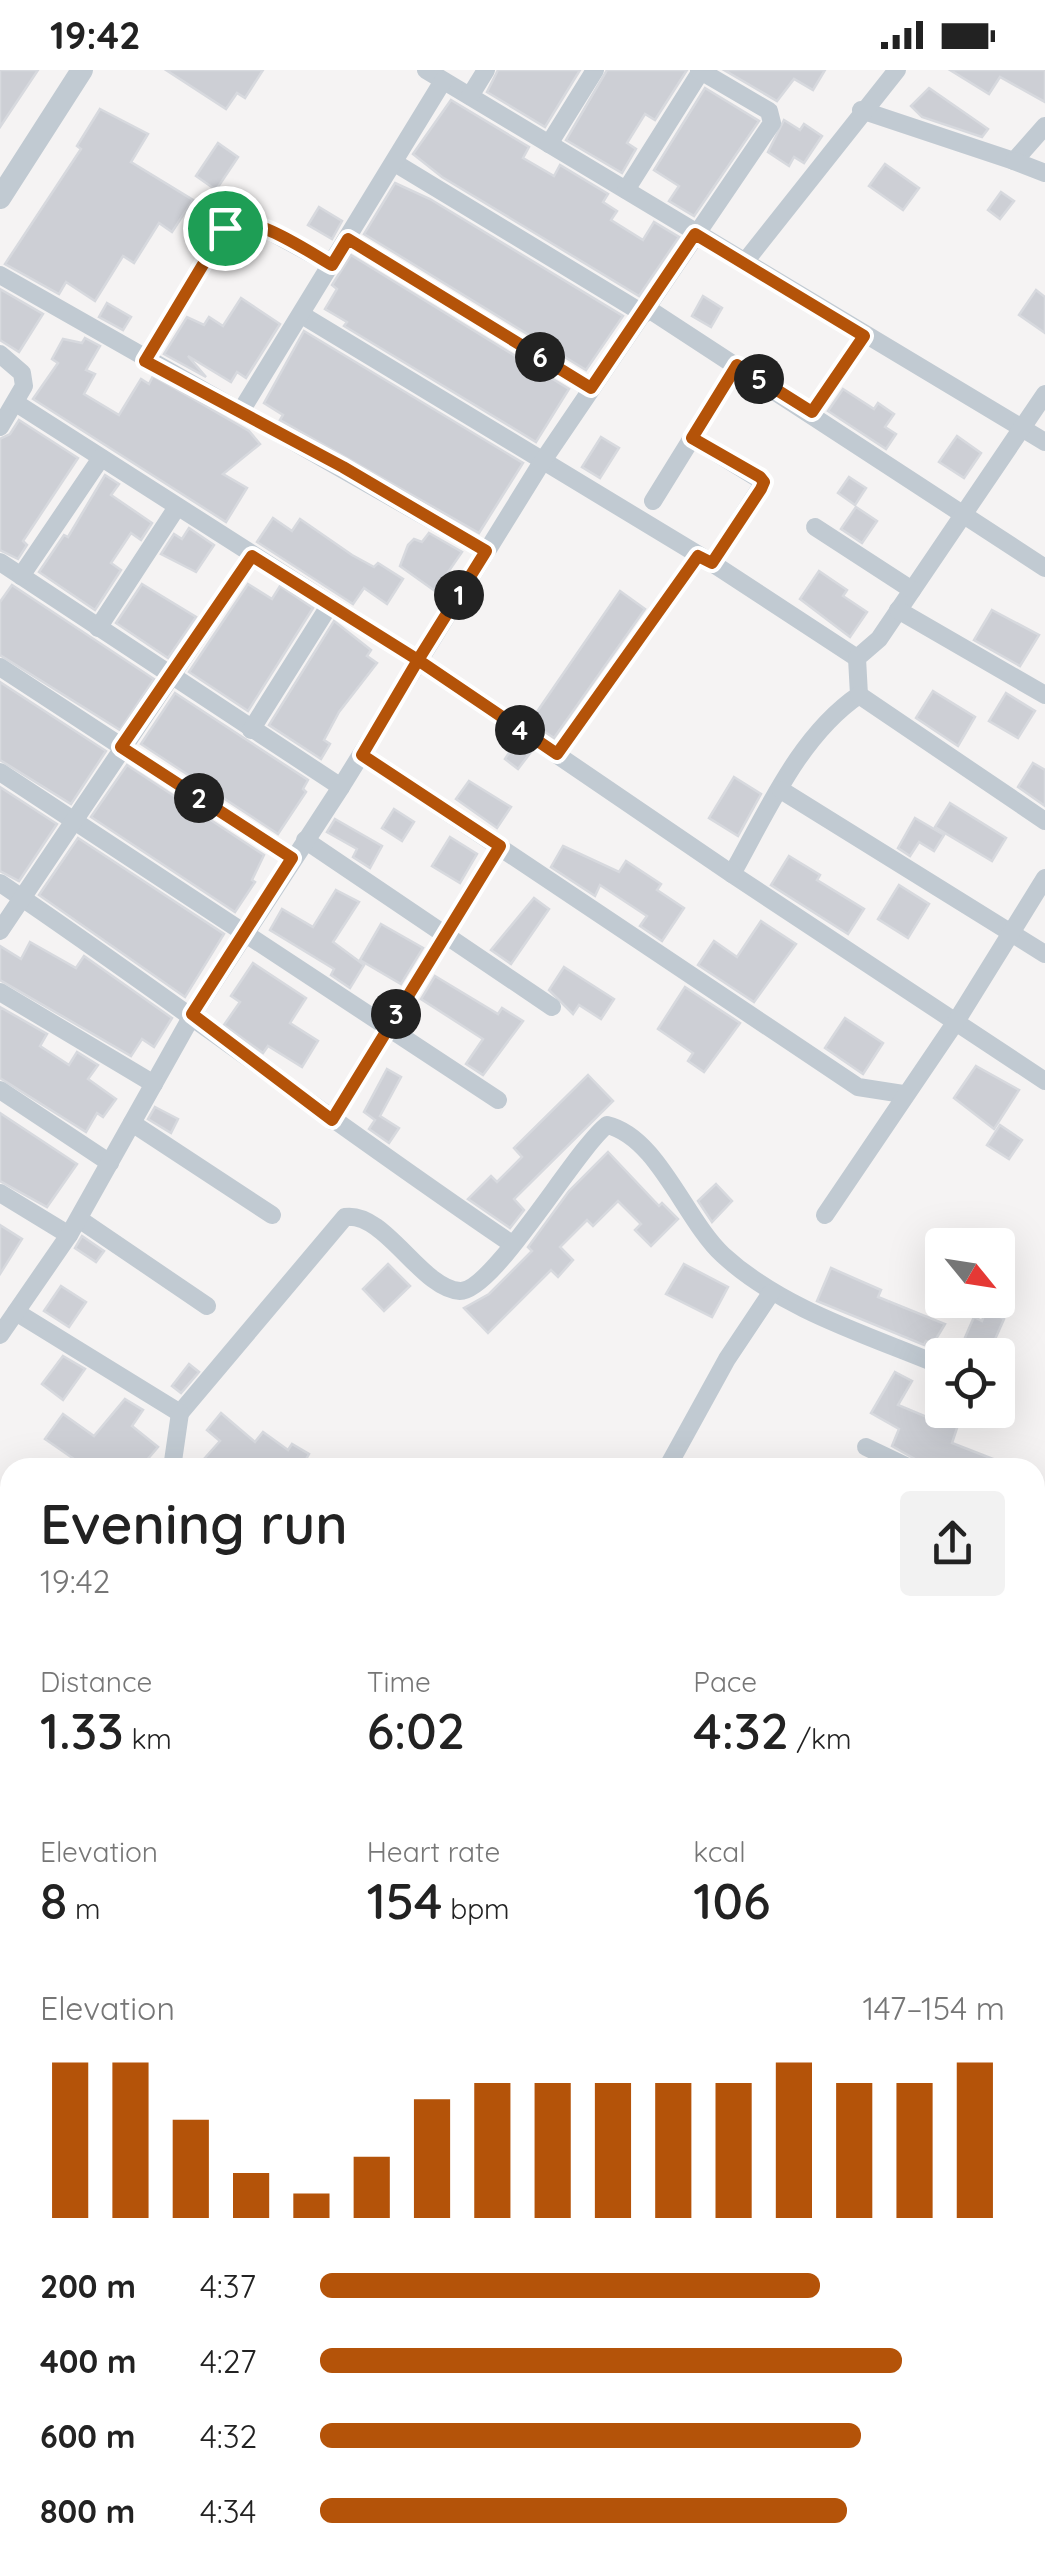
<!DOCTYPE html>
<meta charset="utf-8">
<style>
body{margin:0;font-family:Quicksand,sans-serif;background:#f2f2f2;color:#222;height:100vh;display:flex;flex-direction:column;font-size:38px;white-space:nowrap}
*{box-sizing:border-box;margin:0}
p{font-size:32px;color:#767676}
.icon{flex:none;width:55px;height:55px;fill:none;stroke:currentColor;stroke-width:2;stroke-linecap:round;stroke-linejoin:round}
.map{position:relative;flex:1;overflow:hidden}
.sheet{position:absolute;left:0px;top:1388px;width:1045px;height:1112px;display:flex;flex-direction:column;background:#fff;border-radius:30px 30px 0 0;box-shadow:0 10px 40px #0002}
.sheet>*{flex:none}
.needle{width:65px;rotate:120deg}
.tools{position:absolute;left:925px;top:1158px;display:grid;gap:20px}
.tools a{display:grid;place-items:center;width:90px;height:90px;border-radius:10px;background:#fff;box-shadow:0 10px 40px #0002;font-size:50px}
.pin{position:absolute;display:grid;place-items:center;width:85px;height:85px;color:#fff;margin:-42px;border:5px solid #fff;border-radius:50%;box-shadow:0 2px 10px #0007}
.km{position:absolute;width:50px;height:50px;margin:-25px;border-radius:50%;background:#222;color:#fff;font-size:28px;line-height:50px;text-align:center}
.round{display:grid;place-items:center;flex:none;width:105px;height:105px;border-radius:10px;background:#f2f2f2}
.overview{display:flex;align-items:center;justify-content:space-between;height:170px;padding:0 40px}
h1{font-size:55px;font-weight:600;line-height:75px}
.metrics{display:grid;grid-template-columns:repeat(3,1fr);gap:15px;height:170px;padding:10px 40px}
.metrics div{display:grid;align-content:center}
.metrics b{font-size:50px;font-weight:600}
.metrics small{font-size:28px;font-weight:400}
.metrics p{font-size:28px}
.chart{height:280px;padding:20px 40px}
.chart p{display:flex;justify-content:space-between}
.chart svg{width:100%;height:180px;margin-top:10px;stroke:#b45309;stroke-width:6}
ul{padding:0 40px;list-style:none;font-size:32px}
li{display:grid;grid-template-columns:160px 120px 1fr;align-items:center;height:75px}
li i{height:25px;border-radius:12px;background:#b45309}
.status{display:flex;justify-content:space-between;align-items:center;height:70px;padding:0 50px;background:#fff;direction:ltr}
.status svg{height:28px;fill:currentColor}
.map>svg:first-child{display:block}
</style>
<div class="status"><b>19:42</b><svg viewBox="0 0 49 12"><path d="M0 12V9h3v3zM5 12V6h3v6zM10 12V3h3v9zM15 12V0h3v12zM26 1h20v11H26zM47 4h2v5h-2z"/></svg></div>
<div class="map">
<svg width="1045" height="2498" viewBox="0 0 1045 2498">
<rect width="100%" height="100%" fill="#f5f3f3"/>
<g fill="#cdcfd5" stroke="#d7d9de" stroke-width="2.5">
<path d="M0,0H38L0,57Z"/>
<path d="M166,0H263L245,28L237,23L226,39Z"/>
<path d="M498,0H580L545,57L487,22Z"/>
<path d="M607,0H687L655,50L645,44L627,73L636,79L622,103L566,70Z"/>
<path d="M724,0H825L813,20L794,9L777,31Z"/>
<path d="M950,0H1045V32L1000,7L989,24Z"/>
<path d="M705,18L759,51L694,146L669,131L679,116L654,100Z"/>
<path d="M929,18L988,59L982,67L922,47L911,36Z"/>
<path d="M451,30L529,77L523,88L554,106L560,95L608,124L603,132L617,141L611,150L643,170L654,152L679,167L639,226L442,107L413,84Z"/>
<path d="M100,39L148,64L131,92L193,130L172,162L159,153L134,193L123,186L95,231L66,212L59,224L5,194L81,79L77,76Z"/>
<path d="M784,50L800,60L804,54L822,66L804,93L794,87L789,96L768,82Z"/>
<path d="M218,73L238,87L216,120L196,106Z"/>
<path d="M885,94L919,118L903,140L869,116Z"/>
<path d="M395,113L430,129L623,246L586,300L364,164Z"/>
<path d="M1001,122L1014,131L1000,149L988,140Z"/>
<path d="M319,137L342,151L332,169L308,155Z"/>
<path d="M351,185L569,319L536,372L344,256L347,252L325,239L337,219L332,215Z"/>
<path d="M0,219L43,244L19,282L0,270Z"/>
<path d="M1036,220L1045,227V263L1019,245Z"/>
<path d="M703,226L722,238L711,257L692,246Z"/>
<path d="M241,228L280,254L246,308L237,302L231,312L188,286L206,307L164,284L187,247L204,255L209,247L223,256Z"/>
<path d="M107,233L131,247L123,260L99,247Z"/>
<path d="M304,261L523,393L479,463L280,350L283,345L264,333Z"/>
<path d="M85,268L100,276L86,300L95,304L84,324L119,345L141,309L149,314L153,306L249,361L260,374L223,404L247,418L226,452L33,329L58,293L52,289L63,269L82,273Z"/>
<path d="M843,319L874,339L878,333L894,344L885,357L896,364L886,379L828,341Z"/>
<path d="M19,350L78,388L23,471L27,475L18,489L0,480V369L10,364Z"/>
<path d="M957,366L981,383L964,408L939,392Z"/>
<path d="M601,367L619,378L600,408L582,397Z"/>
<path d="M105,405L119,414L111,425L152,453L141,470L131,463L111,493L121,500L95,540L39,502L64,465L68,467Z"/>
<path d="M849,407L866,418L855,435L838,423Z"/>
<path d="M856,437L877,451L862,473L841,459Z"/>
<path d="M273,448L292,461L300,449L352,485L374,497L378,493L403,509L387,534L364,518L353,534L257,472Z"/>
<path d="M189,458L214,475L196,502L161,484L174,464L182,469Z"/>
<path d="M429,463L462,482L435,521L400,496L408,475L414,469L422,472Z"/>
<path d="M819,501L847,520L843,526L867,542L850,567L800,529Z"/>
<path d="M142,514L196,547L168,588L116,553Z"/>
<path d="M248,514L272,529L280,516L313,538L248,641L189,602Z"/>
<path d="M12,515L154,609L120,660L0,585V532Z"/>
<path d="M620,521L645,539L554,668L530,652Z"/>
<path d="M992,540L1039,565L1020,596L974,570Z"/>
<path d="M334,551L371,580L367,586L377,593L339,642L324,670L330,674L321,689L269,655Z"/>
<path d="M0,612L106,681L71,734L0,690Z"/>
<path d="M933,621L975,647L958,676L916,648Z"/>
<path d="M175,623L308,710L303,719L306,722L278,764L141,674Z"/>
<path d="M1006,623L1035,641L1018,668L989,651Z"/>
<path d="M516,672L531,682L518,699L505,689Z"/>
<path d="M1033,693L1045,700V736L1018,717Z"/>
<path d="M127,695L264,785L252,810L255,812L235,842L91,747Z"/>
<path d="M734,707L761,724L738,766L709,748Z"/>
<path d="M469,711L511,737L497,758L456,729Z"/>
<path d="M0,717L57,754L19,811L0,801Z"/>
<path d="M950,733L1006,768L992,791L935,757Z"/>
<path d="M394,739L414,752L402,771L382,758Z"/>
<path d="M915,748L944,765L934,781L919,772L910,786L898,778Z"/>
<path d="M335,749L382,776L370,798L353,787L357,779L327,762Z"/>
<path d="M450,767L477,784L460,813L432,796Z"/>
<path d="M78,768L224,864L185,927L39,825Z"/>
<path d="M563,776L619,802L626,791L661,814L657,820L684,838L662,871L640,856L647,846L600,815L595,826L551,797Z"/>
<path d="M789,786L820,805L817,810L864,839L848,864L771,815Z"/>
<path d="M899,815L929,834L908,868L878,849Z"/>
<path d="M336,820L359,832L333,872L364,895L350,918L331,905L334,899L270,860L282,839L313,857Z"/>
<path d="M534,828L549,839L511,894L491,880Z"/>
<path d="M761,851L796,874L754,932L698,895L714,871L737,887Z"/>
<path d="M381,854L423,878L401,914L360,890Z"/>
<path d="M30,872L76,898L84,886L172,948L154,977L142,969L131,986L0,910V876L21,889Z"/>
<path d="M253,893L306,928L290,953L318,971L302,997L268,976L263,983L224,955L240,932L231,926Z"/>
<path d="M564,897L614,929L601,949L579,935L573,944L549,920Z"/>
<path d="M435,906L498,944L502,938L523,951L483,1005L466,994L483,969L421,929Z"/>
<path d="M685,917L740,953L704,1002L688,991L693,983L658,959Z"/>
<path d="M0,937L47,964L40,976L69,995L77,982L98,995L88,1009L116,1029L103,1047L97,1043L86,1062L0,1008Z"/>
<path d="M845,948L883,973L863,1004L825,978Z"/>
<path d="M976,996L1019,1020L994,1059L954,1028Z"/>
<path d="M387,999L401,1007L380,1046L399,1058L389,1073L369,1059L375,1050L364,1042Z"/>
<path d="M588,1005L613,1031L514,1129L524,1140L510,1158L468,1129L491,1106L497,1112L522,1087L514,1078Z"/>
<path d="M155,1037L178,1049L171,1063L148,1049Z"/>
<path d="M0,1043L77,1094L47,1137L0,1111Z"/>
<path d="M1000,1055L1022,1070L1009,1089L987,1075Z"/>
<path d="M608,1082L659,1136L662,1133L678,1149L651,1176L635,1160L641,1154L618,1131L593,1156L587,1150L560,1177L573,1190L558,1207L551,1200L488,1263L464,1238L489,1224L532,1181L528,1177L569,1121Z"/>
<path d="M716,1114L732,1131L712,1152L698,1131Z"/>
<path d="M0,1155L22,1169L0,1204Z"/>
<path d="M82,1166L104,1181L96,1192L75,1178Z"/>
<path d="M388,1194L410,1216L384,1241L363,1219Z"/>
<path d="M684,1194L728,1217L712,1247L666,1224Z"/>
<path d="M831,1198L881,1220L878,1227L945,1254L933,1274L926,1271L924,1275L817,1231Z"/>
<path d="M61,1216L86,1232L69,1257L44,1241Z"/>
<path d="M986,1240L1004,1249L988,1285L960,1279L974,1247L982,1251Z"/>
<path d="M63,1286L85,1299L63,1330L42,1314Z"/>
<path d="M189,1294L199,1302L181,1323L172,1316Z"/>
<path d="M895,1302L912,1311L898,1335L929,1348L933,1340H963L952,1373L1016,1398H931L892,1376L899,1359L871,1343Z"/>
<path d="M125,1329L143,1340L132,1356L158,1377L140,1398H87L45,1369L63,1344L94,1366Z"/>
<path d="M221,1343L255,1372L263,1362L288,1380L292,1374L309,1384L304,1393L310,1398H196L220,1371L207,1360Z"/>
</g>
<g fill="none" stroke-linecap="round" stroke-linejoin="round">
<g stroke="#c1cad2" stroke-width="18">
<path d="M426,0L1045,372"/>
<path d="M470,26L486,0"/>
<path d="M861,40L1014,91L1045,56"/>
<path d="M549,74L595,0"/>
<path d="M1014,91L1045,103"/>
<path d="M395,93L644,244"/>
<path d="M626,120L701,1"/>
<path d="M348,169L591,318"/>
<path d="M744,193L897,0"/>
<path d="M0,205L486,481"/>
<path d="M647,238L1045,498"/>
<path d="M302,245L712,493L857,588"/>
<path d="M0,284L22,303L24,316L0,357"/>
<path d="M145,291L230,152L258,155L332,195"/>
<path d="M1045,324L879,569L857,588L859,625C799,666 767,742 732,804L1045,1011"/>
<path d="M16,333L418,590L732,804"/>
<path d="M241,341L443,11"/>
<path d="M812,342L864,266"/>
<path d="M653,431L692,368"/>
<path d="M815,457L912,520"/>
<path d="M0,492L341,717"/>
<path d="M712,493L764,412L692,368L737,295"/>
<path d="M21,506L101,388"/>
<path d="M898,540L1045,625"/>
<path d="M98,558L177,437"/>
<path d="M0,597L292,788"/>
<path d="M859,625L1045,751"/>
<path d="M251,660L329,536"/>
<path d="M362,685L858,1017L903,1024"/>
<path d="M557,685L698,485"/>
<path d="M0,702L498,1030"/>
<path d="M781,720L1045,884"/>
<path d="M305,770L552,937"/>
<path d="M0,813C173,930 339,1057 512,1174"/>
<path d="M0,861L252,486"/>
<path d="M0,922L154,1014"/>
<path d="M0,1020L110,1093"/>
<path d="M332,1051L500,776"/>
<path d="M132,1053L272,1145"/>
<path d="M0,1123L69,1165"/>
<path d="M825,1145L957,950L1045,808"/>
<path d="M79,1149L207,1236"/>
<path d="M16,1242L180,1343L345,1147C385,1141 421,1219 460,1221C493,1222 576,1079 607,1055C658,1067 685,1150 723,1185C783,1240 868,1265 942,1296"/>
<path d="M0,1265L69,1165L193,944L341,717L542,392L772,53L769,41L699,0"/>
<path d="M866,1377L910,1398"/>
<path d="M172,1398L180,1343"/>
<path d="M667,1398L727,1289L771,1223"/>
<path d="M1035,1460L1045,1465"/>
<path d="M0,1475L10,1483"/>
<path d="M0,1655L10,1662"/>
<path d="M1035,1716L1045,1721"/>
<path d="M1035,1811L1045,1793"/>
<path d="M1035,1832L1045,1837"/>
<path d="M1035,1958L1045,1963"/>
<path d="M0,1987L10,1995"/>
<path d="M0,2151L10,2158"/>
<path d="M0,2436L10,2424"/>
<path d="M232,2490L242,2498"/>
<path d="M434,2490L444,2498"/>
<path d="M676,2490L687,2498"/>
<path d="M1023,2490L1027,2498"/>
<path d="M0,2491L10,2498"/>
</g>
<path stroke="#c1cad2" stroke-width="22" d="M0,128L82,0"/>
</g>
<g fill="none" stroke-linecap="round" stroke-linejoin="round">
<defs>
<path id="route" d="M225,158L145,291L343,397L486,481L418,590L252,486L121,677L292,788L192,944L332,1050L500,776L362,685L418,590L557,684L698,486L712,493L761,419L764,412L760,407L692,368L737,295L812,342L864,266L695,164L591,318L348,169L332,195C310,183 245,137 225,158"/>
</defs>
<use href="#route" stroke="#fff" stroke-width="20"/>
<use href="#route" stroke="#b45309" stroke-width="12"/>
</g>
</svg>
<div class="tools">
<a><svg class="needle" viewBox="-14 -14 28 28"><path d="M0-13l5 13h-10z" fill="#e53935"/><path d="M0 13l5-13h-10z" fill="#767676"/></svg></a>
<a><svg class="icon" aria-label="locate" viewBox="0 0 24 24"><circle cx="12" cy="12" r="6"/><path d="M12 2v4M12 18v4M2 12h4M18 12h4"/></svg></a>
</div>
<div class="pin" style="left:225px;top:158px;background:#1e9e55"><svg class="icon" aria-label="arrive" viewBox="0 0 24 24"><path d="M6 21V4h12l-3 4 3 4H6"/></svg></div>
<b class="km" style="left:459px;top:525px">1</b>
<b class="km" style="left:199px;top:728px">2</b>
<b class="km" style="left:396px;top:944px">3</b>
<b class="km" style="left:520px;top:660px">4</b>
<b class="km" style="left:759px;top:309px">5</b>
<b class="km" style="left:540px;top:287px">6</b>
<section class="sheet">
<div class="overview"><div><h1>Evening run</h1><p>19:42</p></div><a class="round"><svg class="icon" aria-label="share" viewBox="0 0 24 24"><path d="M12 15V3M7 8l5-5 5 5M5 13v7h14v-7"/></svg></a></div>
<div class="metrics">
<div><p>Distance</p><b>1.33<small> km</small></b></div>
<div><p>Time</p><b>6:02</b></div>
<div><p>Pace</p><b>4:32<small> /km</small></b></div>
</div>
<div class="metrics">
<div><p>Elevation</p><b>8<small> m</small></b></div>
<div><p>Heart rate</p><b>154<small> bpm</small></b></div>
<div><p>kcal</p><b>106</b></div>
</div>
<div class="chart"><p><span>Elevation</span>147–154 m</p>
<svg viewBox="0 0 160 44" preserveAspectRatio="none"><path d="M5 44V6M15 44V6M25 44V20M35 44V33M45 44V38M55 44V29M65 44V15M75 44V11M85 44V11M95 44V11M105 44V11M115 44V11M125 44V6M135 44V11M145 44V11M155 44V6"/></svg>
</div>
<ul>
<li><b>200 m</b>4:37<i style="width:73%"></i></li>
<li><b>400 m</b>4:27<i style="width:85%"></i></li>
<li><b>600 m</b>4:32<i style="width:79%"></i></li>
<li><b>800 m</b>4:34<i style="width:77%"></i></li>
</ul>
</section>
</div>
